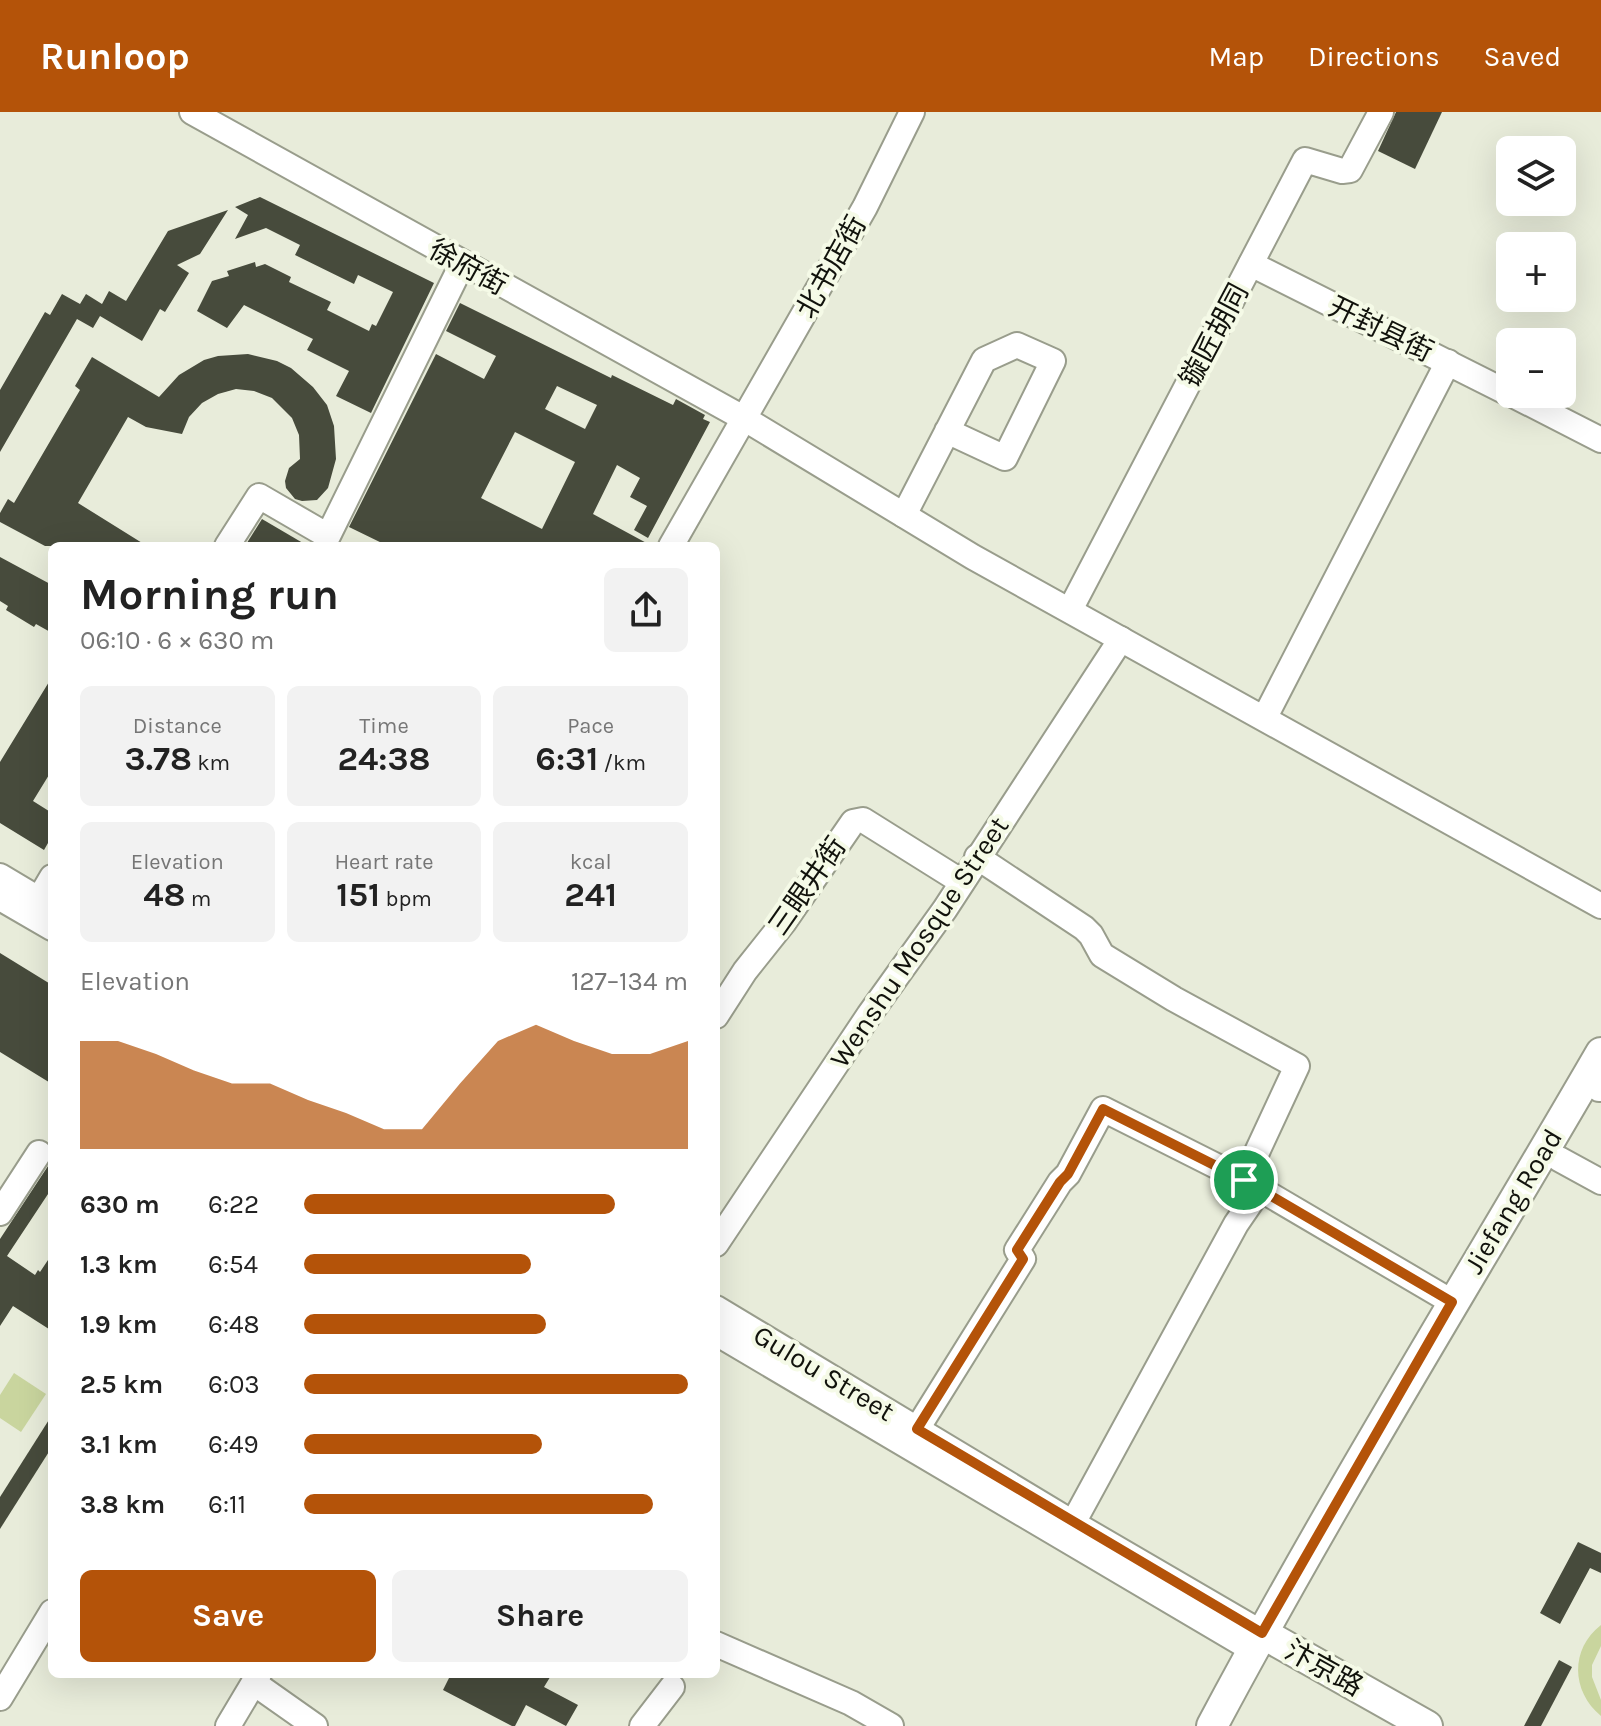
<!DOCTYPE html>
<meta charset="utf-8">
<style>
body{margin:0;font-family:Karla,"Noto Sans SC",sans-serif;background:#f2f2f2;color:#222;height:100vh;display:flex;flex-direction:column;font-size:30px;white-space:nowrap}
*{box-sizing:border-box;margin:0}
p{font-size:26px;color:#767676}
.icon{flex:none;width:44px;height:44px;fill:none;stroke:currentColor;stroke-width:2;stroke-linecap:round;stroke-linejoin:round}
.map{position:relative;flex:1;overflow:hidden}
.panel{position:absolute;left:48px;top:430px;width:672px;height:1136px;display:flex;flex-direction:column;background:#fff;border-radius:12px;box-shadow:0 8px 32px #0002}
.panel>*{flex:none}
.buttons{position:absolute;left:1496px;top:24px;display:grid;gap:16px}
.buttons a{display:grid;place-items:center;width:80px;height:80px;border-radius:12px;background:#fff;box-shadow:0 8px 32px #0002;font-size:40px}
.pin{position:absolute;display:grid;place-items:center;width:68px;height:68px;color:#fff;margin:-34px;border:4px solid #fff;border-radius:50%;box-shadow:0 2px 8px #0007}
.round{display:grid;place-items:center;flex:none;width:84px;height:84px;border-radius:12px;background:#f2f2f2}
.headline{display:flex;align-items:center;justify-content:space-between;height:136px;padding:0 32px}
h1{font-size:44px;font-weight:700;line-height:60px}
.stats{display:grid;grid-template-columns:repeat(3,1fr);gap:12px;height:136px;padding:8px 32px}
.stats div{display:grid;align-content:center;border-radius:12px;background:#f2f2f2;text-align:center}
.stats b{font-size:34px;font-weight:700}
.stats small{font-size:22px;font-weight:400}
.stats p{font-size:22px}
.chart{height:224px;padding:16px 32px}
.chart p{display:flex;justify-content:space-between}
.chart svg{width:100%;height:144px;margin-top:8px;fill:#b45309;opacity:.7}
.primary-button{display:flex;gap:16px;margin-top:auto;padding:16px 32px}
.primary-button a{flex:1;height:92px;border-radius:12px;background:#b45309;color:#fff;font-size:32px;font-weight:700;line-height:92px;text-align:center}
.primary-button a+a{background:#f2f2f2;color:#222}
ul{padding:0 32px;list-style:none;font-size:26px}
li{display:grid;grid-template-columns:128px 96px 1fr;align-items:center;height:60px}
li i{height:20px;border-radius:10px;background:#b45309}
header{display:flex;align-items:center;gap:48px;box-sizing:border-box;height:112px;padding:0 40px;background:#b45309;color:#fff}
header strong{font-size:38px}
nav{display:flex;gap:44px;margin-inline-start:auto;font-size:28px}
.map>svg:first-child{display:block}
</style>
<header>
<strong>Runloop</strong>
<nav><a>Map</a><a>Directions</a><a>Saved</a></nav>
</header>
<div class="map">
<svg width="1601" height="1614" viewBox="0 0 1601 1614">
<rect width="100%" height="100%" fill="#e8ecda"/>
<g fill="#c9d59e">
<path d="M14,1261L46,1282L21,1320L0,1306V1283Z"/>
<path d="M1601,1513V1534L1592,1553V1565L1601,1588V1604C1571,1579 1570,1537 1601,1513Z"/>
</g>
<g fill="#474b3c" fill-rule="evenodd">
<path d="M1396,0H1442L1415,57L1378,39Z"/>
<path d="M260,85L434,171L371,301L336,284L349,259L307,238L313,227L244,193L227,216L197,199L212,169L229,164L227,159L255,150L256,155L265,152L291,165L289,170L331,190L327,198L369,219L372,212L376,214L393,180L358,163L354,172L295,143L300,133L266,116L235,127L248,103L235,95Z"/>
<path d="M228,98L200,142L177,153L189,161L165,200L160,197L142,229L100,204L93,216L77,207L0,340V278L45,200L50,203L62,182L80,192L86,182L102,192L109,179L126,189L168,119Z"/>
<path d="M460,191L611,266L612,263L673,293L676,287L705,303L703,307L710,310L648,426L634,418L647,394L630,385L640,366L617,353L593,402L652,434H388L349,415L436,242L484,267L496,244L446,219ZM557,274L597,293L585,317L545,297ZM515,320L575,350L542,417L481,386Z"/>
<path d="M248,242L277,249L291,256L313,275L327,293L334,314L336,347L328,376L317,388L302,389L295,387L286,376L285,369L289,356L300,347L299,323L292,306L272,286L254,279L236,277L218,282L202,291L189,305L182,322L146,315L128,305L78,391L147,434H45L0,410V401L8,387L14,391L80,278L75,274L92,245L159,285L179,263L204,248L218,244Z"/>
<path d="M262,407L308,434H245Z"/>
<path d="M0,445L52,473V521L36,512L34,515L6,498L8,494L0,489Z"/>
<path d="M52,565V658L33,689L52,701V724L44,738L0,711V650Z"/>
<path d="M0,841L52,873V972L0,940Z"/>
<path d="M52,1048V1076L7,1144L35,1163L38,1158L40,1160L52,1142V1219L13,1194L0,1214V1127Z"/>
<path d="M52,1303V1335L0,1417V1385Z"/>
<path d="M1578,1430L1601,1441V1461L1590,1456L1560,1512L1540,1501Z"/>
<path d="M1559,1548L1572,1555L1541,1614H1524Z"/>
<path d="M451,1562H552L544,1575L578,1593L566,1614L526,1593L515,1614H512L443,1578Z"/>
</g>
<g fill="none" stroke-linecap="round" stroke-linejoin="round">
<defs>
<g id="minor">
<path d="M192,0L745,307L973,445L1601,794"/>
<path d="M1251,152L1510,282"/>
<path d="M1511,282L1601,328"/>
<path d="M904,403L984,248L1017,233L1053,249L1005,346L947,319"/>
<path d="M227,434L259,384L328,424L462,152"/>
<path d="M671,434L865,95L912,0"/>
<path d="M1070,498L1305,48L1342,59L1350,58L1381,0"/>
<path d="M1265,605L1448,250"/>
<path d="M977,745L1084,816L1091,823L1102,843L1174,887L1297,954L1244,1068L1257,1075"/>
<path d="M0,764L52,795"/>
<path d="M0,786L52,816"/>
<path d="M39,787L52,765"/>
<path d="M716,904L745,859L784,810L853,710L863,708L962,770"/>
<path d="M1599,977H1601"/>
<path d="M1559,1047L1601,1070"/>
<path d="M0,1101L39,1041"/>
<path d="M716,1132L869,903L945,797L1121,527"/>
<path d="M716,1196L1073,1411L1262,1521"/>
<path d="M716,1221L1253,1538"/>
<path d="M917,1317L1023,1147L1017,1138L1060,1070L1068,1062L1103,997L1244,1068"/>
<path d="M1073,1411L1236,1112L1260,1077L1452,1190"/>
<path d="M716,1532L851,1591L891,1614"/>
<path d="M254,1571L315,1614"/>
<path d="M0,1586L52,1500"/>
<path d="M228,1614L259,1562"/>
<path d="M642,1614L672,1575"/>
</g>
<g id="major">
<path d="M1262,1521L1427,1614"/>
<path d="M1212,1614C1334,1385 1471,1165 1601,941"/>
</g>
</defs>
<use href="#minor" stroke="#999d8c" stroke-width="28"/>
<use href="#major" stroke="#999d8c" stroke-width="34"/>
<use href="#minor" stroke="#fff" stroke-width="24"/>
<use href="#major" stroke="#fff" stroke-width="30"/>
</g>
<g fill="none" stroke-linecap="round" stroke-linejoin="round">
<defs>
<path id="route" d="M1103,997L1244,1068L1452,1190L1262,1521L917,1317L1023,1147L1017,1138L1060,1070L1068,1062Z"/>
</defs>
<use href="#route" stroke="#fff" stroke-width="16"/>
<use href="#route" stroke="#b45309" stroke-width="10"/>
</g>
<g text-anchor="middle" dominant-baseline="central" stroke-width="8" stroke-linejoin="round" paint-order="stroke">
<g font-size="28" fill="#11120c" stroke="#f5fae7">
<text transform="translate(468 155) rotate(29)">徐府街</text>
<text transform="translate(831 155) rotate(-61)">北书店街</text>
<text transform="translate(1381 217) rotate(26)">开封县街</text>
<text transform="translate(1214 223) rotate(-62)">镟匠胡同</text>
<text transform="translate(807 774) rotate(-55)">三眼井街</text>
<text transform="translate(919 830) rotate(-56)">Wenshu Mosque Street</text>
<text transform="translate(1513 1089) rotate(-59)">Jiefang Road</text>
<text transform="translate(824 1261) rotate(31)">Gulou Street</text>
<text transform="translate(1324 1556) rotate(29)">汴京路</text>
</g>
</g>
</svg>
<div class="buttons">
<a><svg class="icon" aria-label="layers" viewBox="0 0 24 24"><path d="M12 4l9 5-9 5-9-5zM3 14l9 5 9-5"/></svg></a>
<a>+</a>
<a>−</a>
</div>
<div class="pin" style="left:1244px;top:1068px;background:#1e9e55"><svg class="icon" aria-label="arrive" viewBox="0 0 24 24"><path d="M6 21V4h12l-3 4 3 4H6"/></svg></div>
<section class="panel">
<div class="headline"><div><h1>Morning run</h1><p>06:10 · 6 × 630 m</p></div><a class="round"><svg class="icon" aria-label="share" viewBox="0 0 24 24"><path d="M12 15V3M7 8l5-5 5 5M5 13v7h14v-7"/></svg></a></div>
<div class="stats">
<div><p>Distance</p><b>3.78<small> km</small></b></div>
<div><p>Time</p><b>24:38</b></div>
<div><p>Pace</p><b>6:31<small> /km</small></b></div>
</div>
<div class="stats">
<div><p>Elevation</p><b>48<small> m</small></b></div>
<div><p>Heart rate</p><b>151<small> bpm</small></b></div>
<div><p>kcal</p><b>241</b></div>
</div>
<div class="chart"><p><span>Elevation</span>127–134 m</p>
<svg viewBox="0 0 160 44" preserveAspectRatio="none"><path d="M0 44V11L10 11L20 15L30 20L40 24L50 24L60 29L70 33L80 38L90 38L100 24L110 11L120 6L130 11L140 15L150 15L160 11V44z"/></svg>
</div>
<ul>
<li><b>630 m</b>6:22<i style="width:81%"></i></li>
<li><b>1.3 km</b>6:54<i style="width:59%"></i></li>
<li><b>1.9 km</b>6:48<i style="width:63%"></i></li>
<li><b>2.5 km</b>6:03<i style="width:100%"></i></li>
<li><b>3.1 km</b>6:49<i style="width:62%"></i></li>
<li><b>3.8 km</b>6:11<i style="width:91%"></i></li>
</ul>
<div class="primary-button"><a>Save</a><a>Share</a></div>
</section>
</div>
